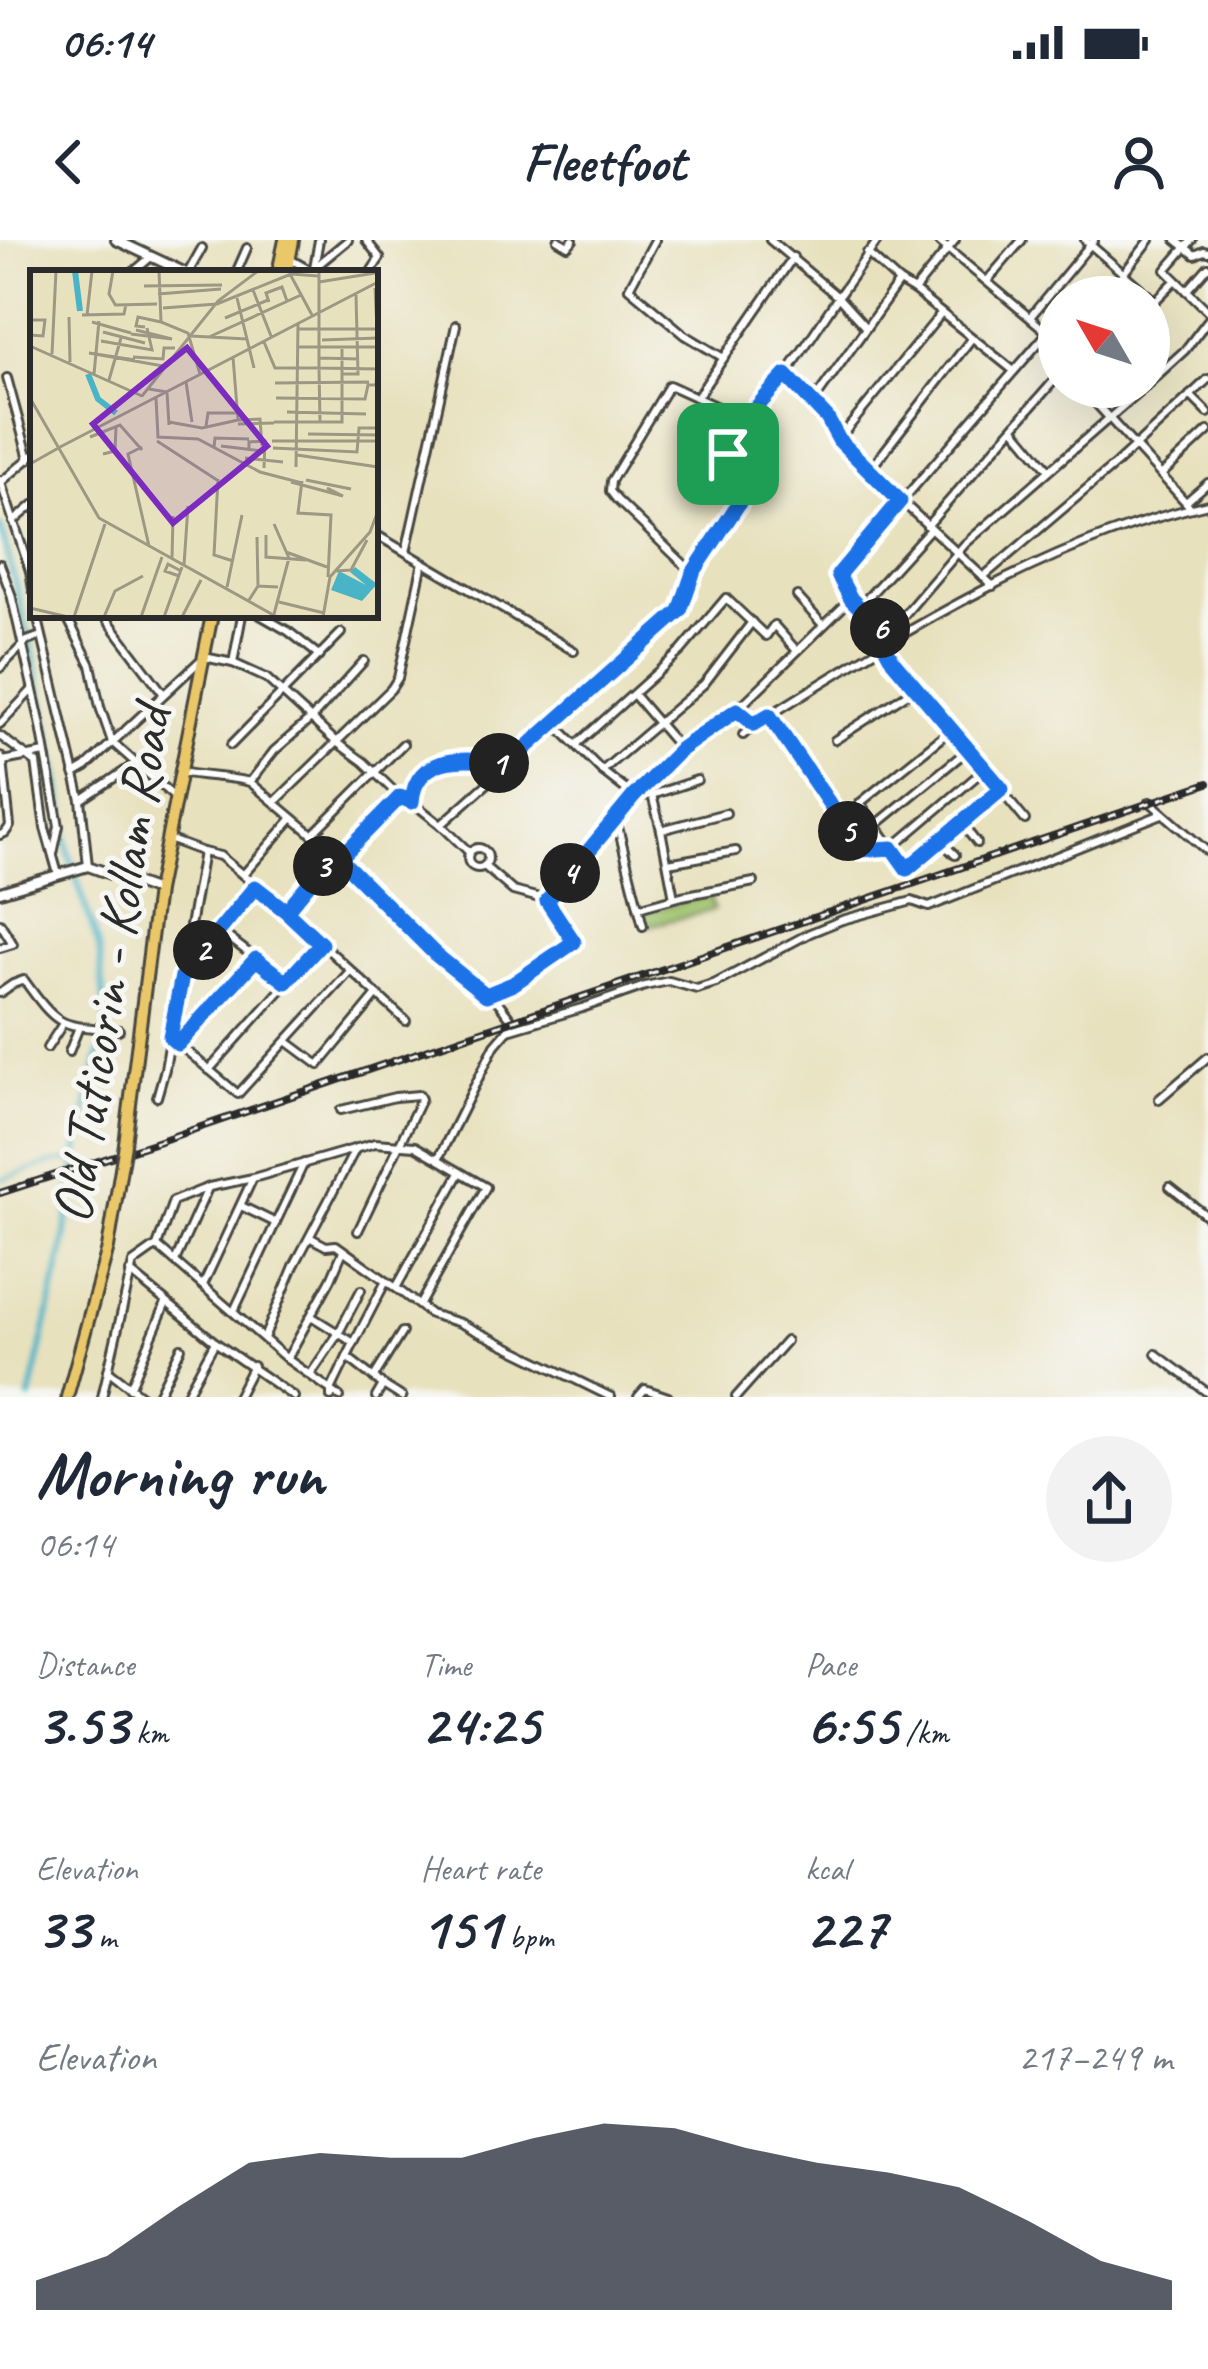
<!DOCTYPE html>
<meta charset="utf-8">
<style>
body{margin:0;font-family:Caveat,sans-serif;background:#f2f2f3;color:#1f2937;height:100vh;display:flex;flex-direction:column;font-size:45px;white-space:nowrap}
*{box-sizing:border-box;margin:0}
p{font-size:39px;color:#747a83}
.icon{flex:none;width:66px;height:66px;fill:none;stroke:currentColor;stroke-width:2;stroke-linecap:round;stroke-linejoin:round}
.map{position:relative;height:1157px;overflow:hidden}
.panel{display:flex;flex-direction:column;background:#fff;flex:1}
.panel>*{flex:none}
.needle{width:78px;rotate:309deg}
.buttons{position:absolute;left:1038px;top:36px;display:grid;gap:24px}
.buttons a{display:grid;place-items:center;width:132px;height:132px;border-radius:50%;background:#fff;box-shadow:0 12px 48px #0002;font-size:60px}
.pin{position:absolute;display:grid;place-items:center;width:102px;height:102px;color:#fff;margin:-51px;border-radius:24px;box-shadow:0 6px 18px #0006}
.km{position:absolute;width:60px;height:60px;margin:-30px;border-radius:50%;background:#222;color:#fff;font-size:33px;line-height:60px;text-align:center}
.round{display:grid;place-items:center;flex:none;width:126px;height:126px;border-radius:63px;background:#f2f2f3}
.overview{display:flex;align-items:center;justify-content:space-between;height:204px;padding:0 36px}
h1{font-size:66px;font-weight:700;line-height:90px}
.figures{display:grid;grid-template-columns:repeat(3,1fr);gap:18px;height:204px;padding:12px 36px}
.figures div{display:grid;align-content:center}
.figures b{font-size:60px;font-weight:700}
.figures small{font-size:33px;font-weight:400}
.figures p{font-size:33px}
.chart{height:336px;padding:24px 36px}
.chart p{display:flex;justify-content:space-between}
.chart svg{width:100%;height:216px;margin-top:12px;fill:#111827;opacity:.7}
.status{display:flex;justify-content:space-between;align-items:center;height:84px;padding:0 60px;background:#fff;direction:ltr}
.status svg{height:33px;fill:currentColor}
header{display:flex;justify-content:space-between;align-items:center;height:156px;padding:0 36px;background:#fff;font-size:54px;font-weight:700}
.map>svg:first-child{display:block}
</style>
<div class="status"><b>06:14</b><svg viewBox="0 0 49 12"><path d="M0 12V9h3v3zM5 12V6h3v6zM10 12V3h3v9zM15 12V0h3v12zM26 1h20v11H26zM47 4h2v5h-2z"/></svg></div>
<header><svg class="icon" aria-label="back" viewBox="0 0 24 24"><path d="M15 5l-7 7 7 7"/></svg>Fleetfoot<svg class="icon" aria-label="person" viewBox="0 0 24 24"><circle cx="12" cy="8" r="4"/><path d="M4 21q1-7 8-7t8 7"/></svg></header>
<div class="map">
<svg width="1208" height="1157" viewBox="0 0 1208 1157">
<rect width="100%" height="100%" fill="#f6f6f2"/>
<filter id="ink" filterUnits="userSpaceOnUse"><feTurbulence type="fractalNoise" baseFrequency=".00833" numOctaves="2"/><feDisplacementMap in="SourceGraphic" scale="24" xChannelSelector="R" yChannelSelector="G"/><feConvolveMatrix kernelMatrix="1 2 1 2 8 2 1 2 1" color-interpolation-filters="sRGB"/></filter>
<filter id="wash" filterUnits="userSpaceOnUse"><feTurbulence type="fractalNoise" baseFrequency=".004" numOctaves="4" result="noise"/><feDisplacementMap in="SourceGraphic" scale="48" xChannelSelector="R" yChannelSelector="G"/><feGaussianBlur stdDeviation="2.7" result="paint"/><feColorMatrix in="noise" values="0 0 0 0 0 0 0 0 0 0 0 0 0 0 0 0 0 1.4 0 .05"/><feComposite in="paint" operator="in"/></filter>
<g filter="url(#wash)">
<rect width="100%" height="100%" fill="#e8e1bd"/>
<path fill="#9fc36d" stroke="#65774c" stroke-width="3" d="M710,655L714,670L647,686L643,672Z"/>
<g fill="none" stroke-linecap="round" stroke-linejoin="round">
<path stroke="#48b4c6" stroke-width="3" d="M0,940L51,923L77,920"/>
<g stroke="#48b4c6" stroke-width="6">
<path d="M0,286L32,408L61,546L68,611L99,708L106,783"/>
<path d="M30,1157L63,1011L79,904L104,795"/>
</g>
</g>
</g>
<g filter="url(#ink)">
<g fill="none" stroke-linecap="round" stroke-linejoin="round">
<defs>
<g id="minor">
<path d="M366,0L380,18L370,33"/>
<path d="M558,0L568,6L573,0"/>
<path d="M655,0L629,48L685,95L722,117"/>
<path d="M937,0L1059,102"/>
<path d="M1085,0L1155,61L1175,41"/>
<path d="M1176,0L1195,15L1204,11L1208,12"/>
<path d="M1192,0L1166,30L1208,71"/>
<path d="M867,13L899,42"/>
<path d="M290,19L313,32"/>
<path d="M314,28L348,0"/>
<path d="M132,33L151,17"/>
<path d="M188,33L202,8"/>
<path d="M236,33L247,8"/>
<path d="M313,33L319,0"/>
<path d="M987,41L1022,0"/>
<path d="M914,51L1014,131"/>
<path d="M1187,51L1208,27"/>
<path d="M1105,57L1150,0"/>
<path d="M1031,76L1094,0"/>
<path d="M866,88L899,42L914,51L955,0"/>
<path d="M786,135L809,156L827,178L839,199L869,231L993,346"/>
<path d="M7,138L29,219"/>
<path d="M1149,143L1185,110L1208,80"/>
<path d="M1109,147L1126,164"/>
<path d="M1190,155L1208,173"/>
<path d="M697,157L793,17"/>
<path d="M1091,158L1191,268"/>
<path d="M813,162L866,88L838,57L878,0"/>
<path d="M1014,188L1049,230"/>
<path d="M839,199L941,74"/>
<path d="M869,231L972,98"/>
<path d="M1162,234L1208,191"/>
<path d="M0,240L30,331L33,350"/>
<path d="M0,243L33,215"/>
<path d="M1186,262L1208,243"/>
<path d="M13,282L33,265"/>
<path d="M927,286L1059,135"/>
<path d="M375,294L574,411"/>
<path d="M406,312L456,85"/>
<path d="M0,324L11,354L40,481L59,586L53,614"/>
<path d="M693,333L617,260L610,251L611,241L669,145L717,167L743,185"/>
<path d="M983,337L1117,223L1208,139"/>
<path d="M797,356L823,385"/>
<path d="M860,366L930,289"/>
<path d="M37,375L81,560L88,626"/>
<path d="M66,375L91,425L100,467L112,502L173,556"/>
<path d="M104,375L163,453"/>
<path d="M260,375L288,391L320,416"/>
<path d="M887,395L965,304L1145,147"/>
<path d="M889,400L851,359L838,335L1048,92"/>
<path d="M884,404L893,420L1025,580"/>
<path d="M233,423L242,375"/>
<path d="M0,428L27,401L41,396"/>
<path d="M634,455L681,510"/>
<path d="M738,469L851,359"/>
<path d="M769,475L861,610L892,608L985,529"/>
<path d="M0,484L32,450"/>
<path d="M555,484L602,531L634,556L652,555L661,590L674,658"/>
<path d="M952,489L860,563L907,629L1002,549"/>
<path d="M743,495L754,485"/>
<path d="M0,496L36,523L45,588L58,634"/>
<path d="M835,500L917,447"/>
<path d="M577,504L681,411L726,358L766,396L774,385L797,411"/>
<path d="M231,505L341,393"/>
<path d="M0,516L3,521L10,586L5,593L0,595"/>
<path d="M3,521L45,513"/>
<path d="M602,531L704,444L752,382"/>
<path d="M181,532C204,537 227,536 250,542L343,620L435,714L486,755L513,744L574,702L547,660L634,556L681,510L737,470L754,485C896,397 1043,302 1208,264"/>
<path d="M74,534L86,527L204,417L233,423L266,438L335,501L364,522L400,557L412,562L441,585L469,612"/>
<path d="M250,542L274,511L313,477L364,421"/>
<path d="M652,555L697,540"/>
<path d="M81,560L135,524"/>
<path d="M275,562L391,449L398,438L423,322"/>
<path d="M412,562C415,511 472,518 508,524"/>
<path d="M1150,562L1208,612"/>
<path d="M616,579L643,686"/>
<path d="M961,583L977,603"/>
<path d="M441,585L680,371L693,333L739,263L728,214L734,197L786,135L838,57L770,0"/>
<path d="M876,585L969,509"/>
<path d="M661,590L726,573"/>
<path d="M312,595L403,504"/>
<path d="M941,601L955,615"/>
<circle cx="478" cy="618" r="10"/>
<path d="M203,612L220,616L286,671L406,781"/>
<path d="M340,618L400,557"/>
<path d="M668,623L736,611"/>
<path d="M484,626L513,651L547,660"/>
<path d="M243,635L292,579"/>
<path d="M638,668L682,656L754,642"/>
<path d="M286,671L334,614"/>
<path d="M0,683L13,704L0,708"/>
<path d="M219,690L286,742"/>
<path d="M184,733L255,647"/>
<path d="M0,753L13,744L24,740C60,790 60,785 119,790"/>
<path d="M508,790L582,768L645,746L669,741L697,749L716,743L810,693L842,680L912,661L929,667L1162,574"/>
<path d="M170,797L238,854L350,731"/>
<path d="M288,802L319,825L376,756"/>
<path d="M178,804L256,719"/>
<path d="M47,808L62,785"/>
<path d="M69,812L79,787"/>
<path d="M209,830L321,705"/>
<path d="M157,857L165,829L203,612L168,599"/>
<path d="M1159,859L1208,817"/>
<path d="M341,870L395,857L419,855L421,859L358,991"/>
<path d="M438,919L495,805L508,790L512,780L491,753"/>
<path d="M460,933L396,1048L430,1074L460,1083L611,1157"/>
<path d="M1170,947L1208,977"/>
<path d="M241,966L276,983"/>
<path d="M311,998L326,1006L336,1005L396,1048"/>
<path d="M157,1006L287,1119L331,1150V1157"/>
<path d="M175,1021L208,948"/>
<path d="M130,1032L215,1102L294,1157"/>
<path d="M203,1045L252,940"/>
<path d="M234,1071L304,923"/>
<path d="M311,1076L354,1103L347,1117"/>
<path d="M264,1098L294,1026L356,908"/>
<path d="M354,1103L385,1043"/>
<path d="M1156,1114L1208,1153"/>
<path d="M287,1119L331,1039L343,1011"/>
<path d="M108,1130L143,1157"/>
<path d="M310,1135L338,1094L361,1050"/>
<path d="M374,1137L402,1092"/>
<path d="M383,1145L402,1157"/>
<path d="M130,1148L166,1063"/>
<path d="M102,1157L133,1023L157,1006L173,961L209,947L253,938L375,903L415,906L486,947L420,1064"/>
<path d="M157,1157L181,1108"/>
<path d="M185,1157L215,1102"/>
<path d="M237,1157L253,1126"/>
<path d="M340,1157L331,1150L347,1117L383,1145L376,1157"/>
<path d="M638,1157L645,1149L668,1157"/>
<path d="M736,1157L786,1101"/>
</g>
<g id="tertiary">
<path d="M116,0L186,33"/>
<path d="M0,652L88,626L157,651"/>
</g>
<g id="primary">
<path d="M278,33L285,0"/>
<path d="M287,33L293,0"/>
<path d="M125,904L157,651L212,375"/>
<path d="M67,1157L108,1008L122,922"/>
</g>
</defs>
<use href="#minor" stroke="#474641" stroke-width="12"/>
<use href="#tertiary" stroke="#474641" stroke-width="14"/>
<use href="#primary" stroke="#474641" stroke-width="16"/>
<use href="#minor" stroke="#fff" stroke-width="6"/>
<use href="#tertiary" stroke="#fff" stroke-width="8"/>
<use href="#primary" stroke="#eac769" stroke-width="10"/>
<defs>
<path id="rail" d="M0,953L154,903L1208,543"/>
</defs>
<use href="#rail" stroke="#2b2b2b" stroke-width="8"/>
<use href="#rail" stroke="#f6f6f2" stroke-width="3" stroke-dasharray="9" stroke-linecap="butt"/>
<defs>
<path id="primary-bridge" d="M122,922L125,904"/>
</defs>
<use href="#primary-bridge" stroke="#474641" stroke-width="16" stroke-linecap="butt"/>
<use href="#primary-bridge" stroke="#eac769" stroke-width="10"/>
</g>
</g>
<g fill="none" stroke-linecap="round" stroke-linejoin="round" filter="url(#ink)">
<defs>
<path id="route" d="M728,214L739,263L693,333L680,371L508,524C472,518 415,511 412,562L400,557L340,618L334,613L286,671L255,647L182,736L170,797L178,804L256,719L286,742L321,704L286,671L334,613L435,714L486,755L513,744L574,702L547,661L634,556L681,509L737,470L754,484L769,475L861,610L892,608L907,629L1002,549L893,421L884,404L890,401L886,395L851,359L838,335L900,261L839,200L827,178L786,135C764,159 739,183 728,214"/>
</defs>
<use href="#route" stroke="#fff" stroke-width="24"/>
<use href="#route" stroke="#1a73e8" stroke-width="15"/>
</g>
<g text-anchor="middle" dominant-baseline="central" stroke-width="10" stroke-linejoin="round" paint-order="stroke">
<g font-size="57" fill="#2b2b2b" stroke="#f6f6f2">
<text transform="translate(111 725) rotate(-81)">Old Tuticorin - Kollam Road</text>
</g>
</g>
<g transform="translate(30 30)">
<rect width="348" height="348" fill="#e8e1bd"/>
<path d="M325,297L347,314L332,331L301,320L309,301L336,315L320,302Z" fill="#48b4c6"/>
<path fill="none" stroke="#48b4c6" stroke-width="6" d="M45,1L50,41M58,104L68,129L86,143"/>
<path fill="none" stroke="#9c9883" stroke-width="3" d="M83,1L79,24L86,36M129,1L131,52L158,63L170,104M289,1V98L348,99M260,4L282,45M289,12L345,3M114,16L192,15M345,18L347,59M223,20L241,66M128,24L191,19M207,28L224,98M239,32L236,23L252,17L257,31M86,35L127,34M133,38L187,34L261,4L288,6M52,45L94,44L96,34M57,45L62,1M39,47L40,92M195,48L238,30M62,52L101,63M115,57L106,56L108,47L131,52M267,59H348M73,62L115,73M101,64L142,69L106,60M0,65L13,66L15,50H3M161,66L217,69M179,67L271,25M292,70L348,68M71,71L122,80L117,58M234,72L245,98H289L290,152M0,76L112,126M268,77H348M22,84L26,1M103,87L133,89L134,78H145M290,88L329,89M105,90L59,83L133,96M64,104L69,51M312,104H328L326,25M79,110L91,68M156,112L162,152M245,113L339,112M119,119L137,122L139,155M112,126L188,31L228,1M0,128L69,248L247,347M126,128L128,167L168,169L230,202L272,213M246,128L335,129L338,115H346L348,86M257,142L336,144M208,150L230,149L232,176M139,152L172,158L208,150L203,87M244,152H312V79M208,154L244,153M176,156L178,143H208M278,164L348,165M60,167L90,155L112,180M127,171L187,210M242,171H348M32,176L348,12M191,176L232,181M112,177L98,184L119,276M184,177L185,168L219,169M243,178L327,182L329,158H348M219,180V172L235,171L234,198M73,184L85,181L86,157M267,185L348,197M215,188L253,192M0,194L32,176M266,197L268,54M188,209L184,285L203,291M276,210L321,219M272,211L268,243L301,245L298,307M261,212L313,226L297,218M236,265V287L276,290M227,267L228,316M256,282L297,297M142,289L143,246M154,295L158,236M305,301L321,300L337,270M149,306L135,301L138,294L151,301M197,317L212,245M219,330L228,316L248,317M249,332L294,343M0,338L38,347M244,344L259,288L244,254M44,347L75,254M74,347L85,321L113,306M111,347L132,287M134,347L152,297M152,347L171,310M293,347L300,307L340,262L348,241"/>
<path fill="#7b2cbf" fill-opacity="0.15" stroke="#7b2cbf" stroke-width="6" d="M157,78L237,176L143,253L63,154Z"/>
<rect width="348" height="348" fill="none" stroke="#2b2b2b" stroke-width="6"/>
</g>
</svg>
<div class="buttons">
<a><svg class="needle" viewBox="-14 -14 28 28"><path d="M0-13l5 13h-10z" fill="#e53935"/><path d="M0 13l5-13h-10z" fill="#747a83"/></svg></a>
</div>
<div class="pin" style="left:728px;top:214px;background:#1e9e55"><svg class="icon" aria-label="arrive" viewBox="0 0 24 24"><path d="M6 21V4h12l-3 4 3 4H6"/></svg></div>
<b class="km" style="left:499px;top:523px">1</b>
<b class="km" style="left:203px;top:710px">2</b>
<b class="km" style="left:323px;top:626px">3</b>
<b class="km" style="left:570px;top:633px">4</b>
<b class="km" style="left:848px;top:591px">5</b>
<b class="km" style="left:880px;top:388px">6</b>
</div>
<section class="panel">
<div class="overview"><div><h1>Morning run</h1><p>06:14</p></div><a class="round"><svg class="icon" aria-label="share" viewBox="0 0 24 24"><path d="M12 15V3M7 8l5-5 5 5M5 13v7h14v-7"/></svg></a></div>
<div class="figures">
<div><p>Distance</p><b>3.53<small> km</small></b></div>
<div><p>Time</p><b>24:25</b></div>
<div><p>Pace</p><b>6:55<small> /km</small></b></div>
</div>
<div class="figures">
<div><p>Elevation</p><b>33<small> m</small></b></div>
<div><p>Heart rate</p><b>151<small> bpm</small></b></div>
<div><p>kcal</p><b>227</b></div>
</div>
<div class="chart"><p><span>Elevation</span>217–249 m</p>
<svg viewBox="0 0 160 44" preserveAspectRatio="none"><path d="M0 44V38L10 33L20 23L30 14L40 12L50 13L60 13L70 9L80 6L90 7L100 11L110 14L120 16L130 19L140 26L150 34L160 38V44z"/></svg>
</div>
</section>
